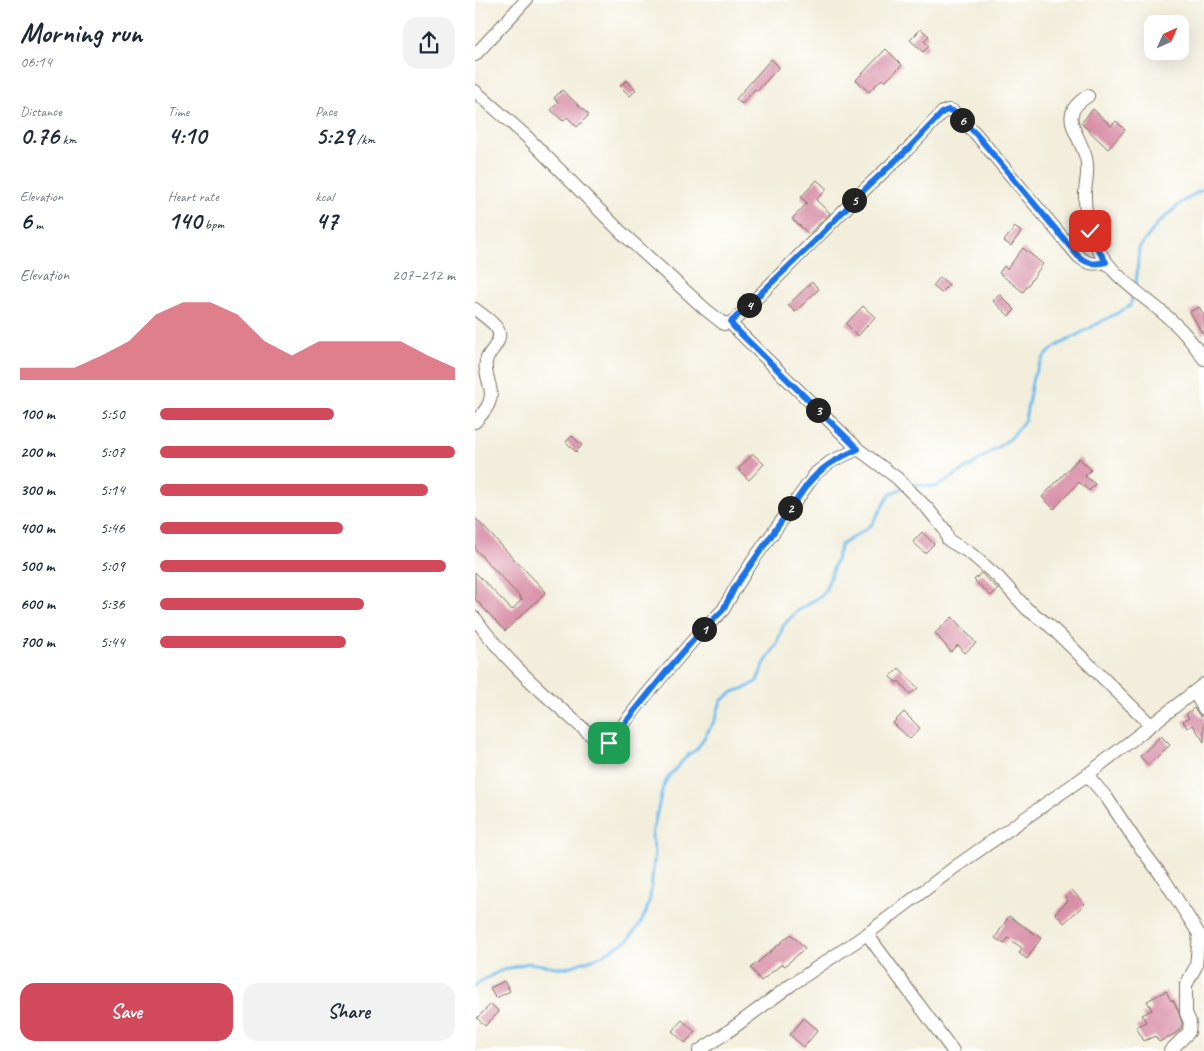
<!DOCTYPE html>
<meta charset="utf-8">
<style>
body{margin:0;font-family:Caveat,sans-serif;background:#f2f2f3;color:#1f2937;height:100vh;display:flex;flex-direction:column;font-size:19px;white-space:nowrap}
*{box-sizing:border-box;margin:0}
p{font-size:16px;color:#747a83}
.icon{flex:none;width:28px;height:28px;fill:none;stroke:currentColor;stroke-width:2;stroke-linecap:round;stroke-linejoin:round}
.map{position:relative;flex:1;overflow:hidden}
.side{display:flex;flex-direction:column;background:#fff;width:475px}
.side>*{flex:none}
.needle{width:32px;rotate:45deg}
.buttons{position:absolute;left:669px;top:15px;display:grid;gap:10px}
.buttons a{display:grid;place-items:center;width:45px;height:45px;border-radius:10px;background:#fff;box-shadow:0 5px 20px #0002;font-size:25px}
.pin{position:absolute;display:grid;place-items:center;width:42px;height:42px;color:#fff;margin:-21px;border-radius:10px;box-shadow:0 2px 8px #0006}
.km{position:absolute;width:25px;height:25px;margin:-12px;border-radius:50%;background:#222;color:#fff;font-size:14px;line-height:25px;text-align:center}
.round{display:grid;place-items:center;flex:none;width:52px;height:52px;border-radius:15px;background:#f2f2f3}
.headline{display:flex;align-items:center;justify-content:space-between;height:85px;padding:0 20px}
h1{font-size:28px;font-weight:700;line-height:38px}
.metrics{display:grid;grid-template-columns:repeat(3,1fr);gap:8px;height:85px;padding:5px 20px}
.metrics div{display:grid;align-content:center}
.metrics b{font-size:25px;font-weight:700}
.metrics small{font-size:14px;font-weight:400}
.metrics p{font-size:14px}
.chart{height:140px;padding:10px 20px}
.chart p{display:flex;justify-content:space-between}
.chart svg{width:100%;height:90px;margin-top:5px;fill:#d1495b;opacity:.7}
.primary-button{display:flex;gap:10px;margin-top:auto;padding:10px 20px}
.primary-button a{flex:1;height:58px;border-radius:15px;background:#d1495b;color:#fff;font-size:20px;font-weight:700;line-height:58px;text-align:center}
.primary-button a+a{background:#f2f2f3;color:#1f2937}
ul{padding:0 20px;list-style:none;font-size:16px}
li{display:grid;grid-template-columns:80px 60px 1fr;align-items:center;height:38px}
li i{height:12px;border-radius:6px;background:#d1495b}
main{display:flex;flex:1;min-height:0}
.map>svg:first-child{display:block}
</style>
<main>
<section class="side">
<div class="headline"><div><h1>Morning run</h1><p>06:14</p></div><a class="round"><svg class="icon" aria-label="share" viewBox="0 0 24 24"><path d="M12 15V3M7 8l5-5 5 5M5 13v7h14v-7"/></svg></a></div>
<div class="metrics">
<div><p>Distance</p><b>0.76<small> km</small></b></div>
<div><p>Time</p><b>4:10</b></div>
<div><p>Pace</p><b>5:29<small> /km</small></b></div>
</div>
<div class="metrics">
<div><p>Elevation</p><b>6<small> m</small></b></div>
<div><p>Heart rate</p><b>140<small> bpm</small></b></div>
<div><p>kcal</p><b>47</b></div>
</div>
<div class="chart"><p><span>Elevation</span>207–212 m</p>
<svg viewBox="0 0 160 44" preserveAspectRatio="none"><path d="M0 44V38L10 38L20 38L30 32L40 25L50 12L60 6L70 6L80 12L90 25L100 32L110 25L120 25L130 25L140 25L150 32L160 38V44z"/></svg>
</div>
<ul>
<li><b>100 m</b>5:50<i style="width:59%"></i></li>
<li><b>200 m</b>5:07<i style="width:100%"></i></li>
<li><b>300 m</b>5:14<i style="width:91%"></i></li>
<li><b>400 m</b>5:46<i style="width:62%"></i></li>
<li><b>500 m</b>5:09<i style="width:97%"></i></li>
<li><b>600 m</b>5:36<i style="width:69%"></i></li>
<li><b>700 m</b>5:44<i style="width:63%"></i></li>
</ul>
<div class="primary-button"><a>Save</a><a>Share</a></div>
</section>
<div class="map">
<svg width="729" height="1051" viewBox="0 0 729 1051">
<rect width="100%" height="100%" fill="#fff"/>
<filter id="ink" filterUnits="userSpaceOnUse"><feTurbulence type="fractalNoise" baseFrequency=".02" numOctaves="2"/><feDisplacementMap in="SourceGraphic" scale="10" xChannelSelector="R" yChannelSelector="G"/><feConvolveMatrix kernelMatrix="1 2 1 2 8 2 1 2 1" color-interpolation-filters="sRGB"/></filter>
<filter id="wash" filterUnits="userSpaceOnUse"><feTurbulence type="fractalNoise" baseFrequency=".0096" numOctaves="4" result="noise"/><feDisplacementMap in="SourceGraphic" scale="20" xChannelSelector="R" yChannelSelector="G"/><feGaussianBlur stdDeviation="1.12" result="paint"/><feColorMatrix in="noise" values="0 0 0 0 0 0 0 0 0 0 0 0 0 0 0 0 0 1.4 0 .05"/><feComposite in="paint" operator="in"/></filter>
<g filter="url(#wash)">
<rect width="100%" height="100%" fill="#f2eedb"/>
<g fill="none" stroke-linecap="round" stroke-linejoin="round">
<g stroke="#70bcea" stroke-width="3">
<path d="M661,285L664,248L683,223L706,203L729,188"/>
<path d="M436,485L438,484L461,487L497,465L536,438L550,420L558,377L569,357L580,347L655,306L658,295"/>
<path d="M0,986L8,980L25,971L53,963L89,968L97,966L126,956L153,940L165,924L171,912L175,898L180,852L177,838L178,830L188,787L193,777L213,755L222,749L240,720L246,701L258,692L273,687L282,681L288,666L302,644L308,626L321,612L347,595L351,589L366,545L391,529L397,524L415,494L427,488"/>
</g>
</g>
<g id="blocks">
<g fill="#d890a7">
<path d="M446,29L454,36L449,41L454,46L448,52L435,40Z"/>
<path d="M411,49L427,65L410,82L407,79L394,92L381,80Z"/>
<path d="M296,59L304,67L282,91L280,89L267,104L261,99Z"/>
<path d="M152,80L161,90L155,96L145,86Z"/>
<path d="M87,90L114,115L102,127L92,117L88,121L76,110L83,102L79,98Z"/>
<path d="M618,109L636,126L641,121L650,130L633,149L606,123Z"/>
<path d="M342,180L352,189L341,200L355,213L334,234L317,219L332,203L326,197Z"/>
<path d="M540,227L546,232L536,246L529,241Z"/>
<path d="M548,248L568,264L548,292L524,273L529,266L532,269Z"/>
<path d="M465,277L474,285L466,293L458,286Z"/>
<path d="M337,282L344,289L320,312L313,305Z"/>
<path d="M524,294L540,310L534,316L518,301Z"/>
<path d="M388,306L400,317L383,336L371,324Z"/>
<path d="M724,307L729,315V336L715,312Z"/>
<path d="M97,436L107,445L101,452L91,442Z"/>
<path d="M278,454L289,464L274,480L263,469Z"/>
<path d="M604,458L616,470L610,476L620,484L614,491L604,482L579,509L567,497Z"/>
<path d="M0,518L71,592L30,631L0,599V572L37,610L47,599L0,549Z"/>
<path d="M447,532L459,544L450,553L438,542Z"/>
<path d="M506,573L523,589L516,596L499,580Z"/>
<path d="M477,617L501,643L490,653L483,645L476,652L460,633Z"/>
<path d="M424,668L443,688L435,694L424,681L422,683L415,677Z"/>
<path d="M719,708L725,716L729,717V742L718,725L712,728L708,721L714,718L711,714Z"/>
<path d="M429,712L445,728L435,739L418,723Z"/>
<path d="M686,736L695,745L673,765L665,756Z"/>
<path d="M597,890L610,904L589,923L580,913L593,901L590,897Z"/>
<path d="M534,916L566,938L552,959L544,953L547,948L533,938L529,944L520,938Z"/>
<path d="M316,934L330,948L310,966L307,964L286,981L276,968Z"/>
<path d="M29,981L35,991L21,998L15,988Z"/>
<path d="M691,991L696,1001L698,1000L703,1010L707,1023L706,1028L701,1033L684,1042L680,1036L669,1041L661,1027L671,1022L667,1015L677,1010L672,1001Z"/>
<path d="M16,1004L24,1012L10,1026L2,1018Z"/>
<path d="M329,1018L343,1030L329,1047L315,1035Z"/>
<path d="M207,1020L220,1032L210,1043L197,1031Z"/>
</g>
</g>
</g>
<g filter="url(#ink)">
<use href="#blocks" fill-opacity="0" stroke="#7b6f60" stroke-width="1"/>
<g fill="none" stroke-linecap="round" stroke-linejoin="round">
<defs>
<g id="minor">
<path d="M0,55L51,0"/>
<path d="M0,91L51,136L146,232L230,309L249,324L257,322L269,311L389,190L432,150L468,112L473,110L478,111L501,134L603,256C612,264 619,265 631,262"/>
<path d="M613,96C581,115 604,132 611,158C615,172 609,185 610,199C610,210 613,222 616,233C629,274 667,293 697,321C710,332 719,345 729,359"/>
<path d="M0,309C7,315 19,322 23,330C28,340 16,350 12,358C6,373 21,388 14,403C11,411 5,416 0,422"/>
<path d="M257,322L258,326L383,449L422,478L453,509L470,530L473,540L495,553L523,577L552,609L575,626L676,725"/>
<path d="M0,618C32,664 76,700 118,737L128,742L134,743L172,694L221,637L248,610L261,587L279,559L341,473L355,462L383,449"/>
<path d="M719,692L729,709"/>
<path d="M612,775L632,798L662,843L689,879L729,942"/>
<path d="M392,934L478,1051"/>
<path d="M224,1051L251,1033L316,985L392,934L480,867L612,775L729,684"/>
<path d="M695,1051L714,1032L715,1022L711,1013V985L721,966L724,934"/>
</g>
</defs>
<use href="#minor" stroke="#7b6f60" stroke-width="14"/>
<use href="#minor" stroke="#fff" stroke-width="12"/>
</g>
</g>
<g fill="none" stroke-linecap="round" stroke-linejoin="round" filter="url(#ink)">
<defs>
<path id="route" d="M134,743L196,666L221,637L248,610L260,587L332,485C347,466 362,459 383,449L258,326L256,322L338,243L389,190L432,150L468,112L473,110L478,111L501,134L603,256C612,264 619,265 631,262L622,248L615,231"/>
</defs>
<use href="#route" stroke="#fff" stroke-width="10"/>
<use href="#route" stroke="#1a73e8" stroke-width="6"/>
</g>
</svg>
<div class="buttons">
<a><svg class="needle" viewBox="-14 -14 28 28"><path d="M0-13l5 13h-10z" fill="#e53935"/><path d="M0 13l5-13h-10z" fill="#747a83"/></svg></a>
</div>
<div class="pin" style="left:134px;top:743px;background:#1e9e55"><svg class="icon" aria-label="arrive" viewBox="0 0 24 24"><path d="M6 21V4h12l-3 4 3 4H6"/></svg></div>
<div class="pin" style="left:615px;top:231px;background:#d93025"><svg class="icon" aria-label="check" viewBox="0 0 24 24"><path d="M5 12l5 5 9-10"/></svg></div>
<b class="km" style="left:229px;top:629px">1</b>
<b class="km" style="left:315px;top:508px">2</b>
<b class="km" style="left:343px;top:410px">3</b>
<b class="km" style="left:274px;top:305px">4</b>
<b class="km" style="left:379px;top:200px">5</b>
<b class="km" style="left:487px;top:120px">6</b>
</div>
</main>
